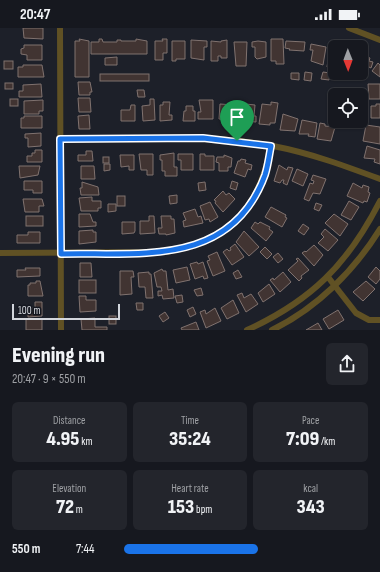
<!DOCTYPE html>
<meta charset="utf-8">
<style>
body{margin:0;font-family:"Sofia Sans Condensed",sans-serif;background:#23252c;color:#f1f3f6;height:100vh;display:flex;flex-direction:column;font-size:15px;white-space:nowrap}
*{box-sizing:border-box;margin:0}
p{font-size:13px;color:#9ea0a4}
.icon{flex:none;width:22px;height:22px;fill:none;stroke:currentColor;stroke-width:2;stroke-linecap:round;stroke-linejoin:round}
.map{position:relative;height:302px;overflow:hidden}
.drawer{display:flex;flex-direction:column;background:#16181f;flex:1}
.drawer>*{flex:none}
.needle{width:26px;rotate:179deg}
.tools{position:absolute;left:328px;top:12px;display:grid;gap:8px}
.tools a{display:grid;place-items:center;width:40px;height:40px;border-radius:6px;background:#16181f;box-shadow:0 1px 3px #0004,0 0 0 1px #35373d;font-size:20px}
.scale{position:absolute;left:12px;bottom:10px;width:108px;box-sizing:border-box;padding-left:4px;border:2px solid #d2d5db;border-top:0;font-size:11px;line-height:14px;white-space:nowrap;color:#d2d5db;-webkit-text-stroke:3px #141720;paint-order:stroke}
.pin{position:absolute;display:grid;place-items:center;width:34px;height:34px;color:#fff;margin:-41px -17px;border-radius:50% 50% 50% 0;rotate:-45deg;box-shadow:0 0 4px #0007}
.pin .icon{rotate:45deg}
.round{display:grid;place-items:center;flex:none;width:42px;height:42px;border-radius:6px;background:#23252c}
.summary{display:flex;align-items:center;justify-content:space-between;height:68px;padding:0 12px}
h1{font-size:22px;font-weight:800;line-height:30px}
.stats{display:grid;grid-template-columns:repeat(3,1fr);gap:6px;height:68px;padding:4px 12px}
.stats div{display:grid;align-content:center;border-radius:6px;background:#23252c;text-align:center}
.stats b{font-size:20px;font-weight:800}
.stats small{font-size:11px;font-weight:400}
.stats p{font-size:11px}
ul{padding:0 12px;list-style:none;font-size:13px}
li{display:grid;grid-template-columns:64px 48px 1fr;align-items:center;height:30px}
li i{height:10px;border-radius:5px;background:#1a73e8}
.status{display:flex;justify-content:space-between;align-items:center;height:28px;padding:0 20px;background:#16181f;direction:ltr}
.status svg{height:11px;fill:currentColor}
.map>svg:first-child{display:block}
</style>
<div class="status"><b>20:47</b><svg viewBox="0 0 49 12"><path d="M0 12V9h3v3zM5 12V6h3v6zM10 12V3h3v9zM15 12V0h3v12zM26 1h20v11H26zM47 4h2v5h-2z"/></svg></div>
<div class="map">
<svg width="380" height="302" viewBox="0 0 380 302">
<rect width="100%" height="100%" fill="#1d2029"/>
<g fill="#413432" stroke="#80726f">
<path d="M23,0H43V11L24,10Z"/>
<path d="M79,11L89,13V49H75V13H80Z"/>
<path d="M99,11H102L103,14H117V12H121V13H136V11L147,13V26H91V14H99Z"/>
<path d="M162,11H167V25H163V32H155V13H163Z"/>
<path d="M271,11H283L284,36H276V33H271Z"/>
<path d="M191,12L207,13V19H204V32L191,30Z"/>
<path d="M227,12V30H221V28H218V33H211V13L221,14V13Z"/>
<path d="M172,13H185V31H176V33H172Z"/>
<path d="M258,13L266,14V29L257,31L255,29V19H252V14Z"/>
<path d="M286,13L305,14L304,23L289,22L290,21L285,20Z"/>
<path d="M234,14H247L246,38H236Z"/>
<path d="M311,16L326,19L323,37L311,33L313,22H310Z"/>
<path d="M24,17H42V32H27V27L21,26V21L24,20Z"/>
<path d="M330,19L335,20V38H332V40L327,39Z"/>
<path d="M361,27L370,30L369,33L373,34L371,40L367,38L364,46L361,45Z"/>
<path d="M117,29V37H105V30Z"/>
<rect x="4" y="33" width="9" height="8"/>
<path d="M378,35L380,37V49L372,43Z"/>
<path d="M23,37H42L44,49H18V39H23Z"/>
<path d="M305,44L312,45L311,53L304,52Z"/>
<path d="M323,44L330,45L329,52L321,51Z"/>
<path d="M291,45H299V52L291,51Z"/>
<rect x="100" y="46" width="49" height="7"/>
<path d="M78,54H90L92,64H90V67H79Z"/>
<rect x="5" y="55" width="8" height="6"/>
<path d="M41,56L42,69H19V63H23V57Z"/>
<path d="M368,56H380V71H369Z"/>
<path d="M137,62H144L145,69H138Z"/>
<path d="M78,70H90L91,84H79Z"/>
<rect x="10" y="71" width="8" height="7"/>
<path d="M150,71H154L155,92L143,93L142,78L150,77Z"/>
<path d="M43,72V83H39V86H24V73Z"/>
<path d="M199,72H213V91H198V84H201Z"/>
<path d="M163,74H170L169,87H172V92L160,93V77H163Z"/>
<path d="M271,74L278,75L275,95H270V97L259,96L262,76L271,77Z"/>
<path d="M220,76L234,77L233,88H236V92L219,91Z"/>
<path d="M246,76L255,77L254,88H256V94L241,93L243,81H245Z"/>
<path d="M376,76H380V90H371V78H376Z"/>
<path d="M131,77H135V93H121V82H130Z"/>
<path d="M186,78H193V83H195V93H183L184,83H186Z"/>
<path d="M283,86L298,91L295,103L280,102Z"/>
<path d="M89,87L90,101H79L78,88Z"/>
<path d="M24,88H42V100H21V90H24Z"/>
<path d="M302,92L317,95L315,109L308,108L309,106H299Z"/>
<path d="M320,95L325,96V98L335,99L331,113L317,111Z"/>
<path d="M366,97L380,99V116L363,113Z"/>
<path d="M41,105V118L28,119V110H25V106Z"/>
<path d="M367,118L380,122V136L374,134L375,131L364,130Z"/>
<path d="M35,122H42V134H27V128H32V125H35Z"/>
<path d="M86,123H92L93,133H78V127H86Z"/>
<path d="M174,125V139H177V148H165V143H162V132H160V127Z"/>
<path d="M139,126H153V147H147V142H141Z"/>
<path d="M178,126H193V142H181V132H178Z"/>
<path d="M200,126H205V128H214V142H200Z"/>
<path d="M120,127H134V142H129V138L121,139Z"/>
<path d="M224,127L232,130L231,139H228V143H219V135L216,134L217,129H224Z"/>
<rect x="103" y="129" width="6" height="6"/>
<path d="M241,131L246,132L245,135L252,137L251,142L248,141L245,149L234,145L238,133H240Z"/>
<path d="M104,136H110V142L104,143Z"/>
<path d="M279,137L287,142L288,139L293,140L287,157L283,155L284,152H282L280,155L274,153Z"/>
<path d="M19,138H40L38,147L20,150Z"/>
<path d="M81,138H94L95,151H81Z"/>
<path d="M297,141L308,146L303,158L292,153Z"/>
<path d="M313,147L326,151L320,166L313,165L309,173L304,171L310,155L313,156L314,153L311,152Z"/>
<path d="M24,153H42V165H33V162H24Z"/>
<path d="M232,153L238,155L236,162L230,160Z"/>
<path d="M82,154L98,159L99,167H81L80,160H82Z"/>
<path d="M205,154L206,162L199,163L198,155Z"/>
<path d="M353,155L362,160L363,157L369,159L368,164L370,165L367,174L364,173L363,175L347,168Z"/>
<path d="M223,163L226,167L229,165L235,171L223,184L215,175L216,173L214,172Z"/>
<path d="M177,167V175L170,176L169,168Z"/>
<rect x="117" y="168" width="8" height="10"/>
<path d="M92,169V173H101V180H98V183H81L79,170Z"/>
<path d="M23,171H42L44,178H39V184H25Z"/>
<path d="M349,173L359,179L351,192L341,187Z"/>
<path d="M210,174L218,189L210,194L209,191L205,192L200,178Z"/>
<path d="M316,175L322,177L319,183L314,181Z"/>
<path d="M108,176H116V183L108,184Z"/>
<path d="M271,179L286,187L285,189L287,190L282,199L265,189Z"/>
<path d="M195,181L198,189L201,188L203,195L184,199L183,193L186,192L183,185Z"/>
<path d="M79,186H90L93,194H96V198L79,199Z"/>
<path d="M334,186L348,196L340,208L325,195Z"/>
<rect x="26" y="188" width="17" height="10"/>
<path d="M149,188H154L155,205L140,206V193H149Z"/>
<path d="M161,188H171V191H174L175,205L166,207V206H159L158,200H162Z"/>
<path d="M122,194H135V203L134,205L122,206Z"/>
<path d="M255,194L258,196L260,194L270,199L269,201L273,204L266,213L251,200Z"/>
<path d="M303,196L309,200L304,207L298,203Z"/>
<path d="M325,201L338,212L328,223L318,215L324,209L321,206Z"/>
<path d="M93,202V204H96V214L79,216V203Z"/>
<path d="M244,203L259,219L249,228L236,214Z"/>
<path d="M28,204H40V215H17V207H28Z"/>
<path d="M235,216L244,229L232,237L223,224L227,221L229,223L231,222L230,220Z"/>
<path d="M314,217L323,227L314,238L302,225L305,223L306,224Z"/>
<path d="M265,219L272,226L267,231L260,224Z"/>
<path d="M217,224L225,243L213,248L207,233L210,232L208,228Z"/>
<path d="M278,225L283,231L278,235L273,229Z"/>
<path d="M298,230L309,242L301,248L302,250L299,253L288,242L298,233L296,231Z"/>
<path d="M197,234L198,236L203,234L208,250L204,251L203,248L195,251L190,236Z"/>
<path d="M80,235H91L92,249H80Z"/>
<path d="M187,239L190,252L176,255L173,242Z"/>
<path d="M376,239L380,243V251L376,256L368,249Z"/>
<path d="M25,240H40V248L17,249V242H26Z"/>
<path d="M162,241L163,243H166L168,262L173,261L174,270L163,271L162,267L158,268V263H162L161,259H157L154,245Z"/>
<path d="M238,242L242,249L236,251L233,245Z"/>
<path d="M120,243H133L134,249H131L132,266L120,267Z"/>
<path d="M149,244V246H151L153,270H146L145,259H139L138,245Z"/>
<path d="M283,244L291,254L280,264L270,252L273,250L274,252Z"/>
<rect x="79" y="252" width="17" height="13"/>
<path d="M36,253H40L43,268H28V257H30V255H36Z"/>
<path d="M366,253L375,261L363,273L353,264Z"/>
<path d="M269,256L275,266L263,274L258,265Z"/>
<path d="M201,260L203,267L197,268L194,262Z"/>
<path d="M242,265L244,270L251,266L258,276L246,284L237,267Z"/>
<path d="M182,267L183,274L177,275L175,268Z"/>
<path d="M79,268H86V272H96V283L80,284Z"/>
<path d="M233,272L239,285L227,291L221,280Z"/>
<path d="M35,274H42V288L28,289V280H35Z"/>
<path d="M136,275H143V282H137Z"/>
<path d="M193,279L196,286L190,289L187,282Z"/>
<path d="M215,280L221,293L206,300L200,284L205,282L206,286Z"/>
<path d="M338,282L344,292L329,301L323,291Z"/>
<path d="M165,284L169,290L163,294L159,288Z"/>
<rect x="109" y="288" width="7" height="8"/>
<path d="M95,290V299H107V302H82L81,291Z"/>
<rect x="26" y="291" width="16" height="11"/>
<path d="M196,294L199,302H182L181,300Z"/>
<path d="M318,295L322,302H306Z"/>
</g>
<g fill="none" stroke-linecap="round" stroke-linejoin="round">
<g stroke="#605124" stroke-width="6">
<path d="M60,0L61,302"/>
<path d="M349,0L380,12"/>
<path d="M61,111C131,111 204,105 273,118C310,125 345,138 380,151"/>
<path d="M0,225L166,224C230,212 259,181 271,118"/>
<path d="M328,249L356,285L369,292H380"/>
<path d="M247,302C311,273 348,236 380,173"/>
<path d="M272,302C317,280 354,243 380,201"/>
</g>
</g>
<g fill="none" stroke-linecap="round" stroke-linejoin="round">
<defs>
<path id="route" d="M203,110L271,118C269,128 268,138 265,147C231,240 139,224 61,226L60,111Z"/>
</defs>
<use href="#route" stroke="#fff" stroke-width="8"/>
<use href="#route" stroke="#1a73e8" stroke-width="5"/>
</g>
</svg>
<div class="tools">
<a><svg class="needle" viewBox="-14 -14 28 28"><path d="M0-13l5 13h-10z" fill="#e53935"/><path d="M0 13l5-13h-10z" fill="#9ea0a4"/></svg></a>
<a><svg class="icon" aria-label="locate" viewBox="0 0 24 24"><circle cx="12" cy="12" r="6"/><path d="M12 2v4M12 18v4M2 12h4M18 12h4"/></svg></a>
</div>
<div class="scale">100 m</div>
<div class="pin" style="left:237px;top:113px;background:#1e9e55"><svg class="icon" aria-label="arrive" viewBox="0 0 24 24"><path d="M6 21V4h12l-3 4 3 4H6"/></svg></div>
</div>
<section class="drawer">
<div class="summary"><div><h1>Evening run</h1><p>20:47 · 9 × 550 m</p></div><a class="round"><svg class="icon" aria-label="share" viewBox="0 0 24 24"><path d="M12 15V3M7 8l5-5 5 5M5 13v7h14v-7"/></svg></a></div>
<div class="stats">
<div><p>Distance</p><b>4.95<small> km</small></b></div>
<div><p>Time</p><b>35:24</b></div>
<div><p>Pace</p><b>7:09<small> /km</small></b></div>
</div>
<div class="stats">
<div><p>Elevation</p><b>72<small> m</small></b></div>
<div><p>Heart rate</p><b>153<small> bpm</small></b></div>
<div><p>kcal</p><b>343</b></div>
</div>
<ul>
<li><b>550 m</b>7:44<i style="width:55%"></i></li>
</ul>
</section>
